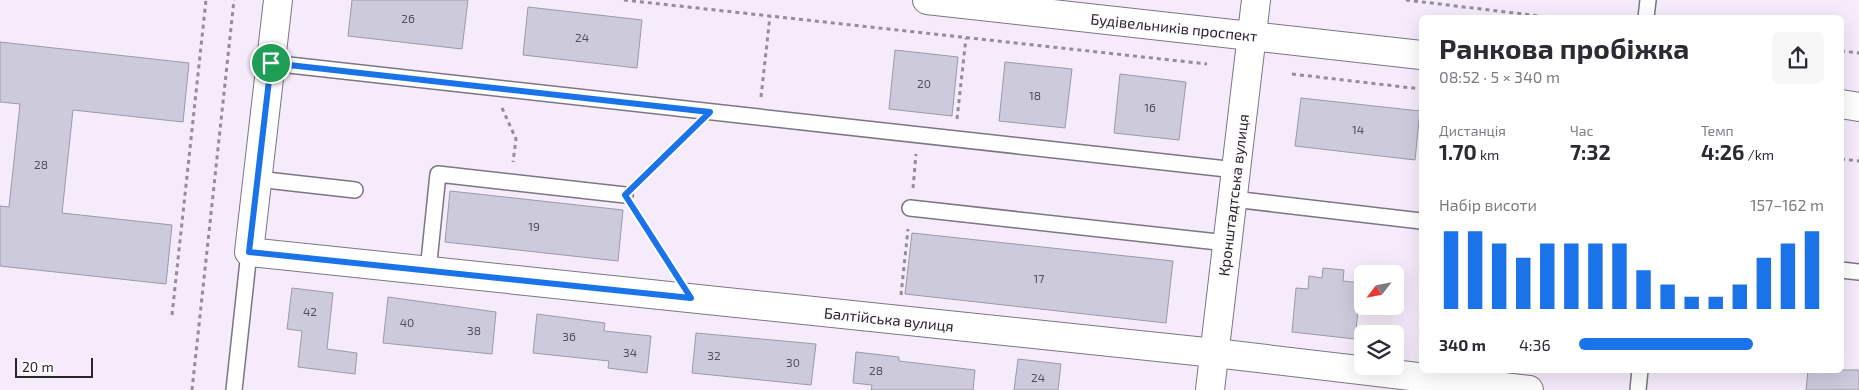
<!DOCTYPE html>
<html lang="uk">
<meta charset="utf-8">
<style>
body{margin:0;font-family:"Exo 2",sans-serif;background:#f7f7f7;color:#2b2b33;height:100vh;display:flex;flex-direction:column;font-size:19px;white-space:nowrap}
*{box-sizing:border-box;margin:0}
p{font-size:16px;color:#7c7c81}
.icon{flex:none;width:28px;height:28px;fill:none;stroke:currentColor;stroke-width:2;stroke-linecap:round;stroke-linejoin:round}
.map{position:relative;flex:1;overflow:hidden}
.drawer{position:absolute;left:1419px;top:15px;width:425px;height:358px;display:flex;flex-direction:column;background:#fff;border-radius:8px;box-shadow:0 5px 20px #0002}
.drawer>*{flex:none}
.needle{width:32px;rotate:238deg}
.controls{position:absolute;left:1354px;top:265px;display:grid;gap:10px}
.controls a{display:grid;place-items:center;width:50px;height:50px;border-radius:8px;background:#fff;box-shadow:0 5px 20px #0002;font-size:25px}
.scale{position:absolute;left:15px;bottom:12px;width:78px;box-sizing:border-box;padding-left:5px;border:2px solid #29252b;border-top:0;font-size:14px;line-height:18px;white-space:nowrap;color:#29252b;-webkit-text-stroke:4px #fdfbfe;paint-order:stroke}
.pin{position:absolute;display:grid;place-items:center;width:42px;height:42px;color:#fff;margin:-21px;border:2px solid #fff;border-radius:50%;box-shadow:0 1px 5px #0007}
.round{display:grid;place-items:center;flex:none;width:52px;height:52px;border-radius:8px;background:#f7f7f7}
.summary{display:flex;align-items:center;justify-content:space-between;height:85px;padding:0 20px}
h1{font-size:28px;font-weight:700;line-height:38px}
.stats{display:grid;grid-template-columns:repeat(3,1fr);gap:8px;height:85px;padding:5px 20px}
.stats div{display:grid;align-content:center}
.stats b{font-size:21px;font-weight:700}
.stats small{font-size:14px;font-weight:400}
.stats p{font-size:14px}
.chart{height:140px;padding:10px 20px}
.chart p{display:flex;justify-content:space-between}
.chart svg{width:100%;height:90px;margin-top:5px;stroke:#1a73e8;stroke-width:6}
ul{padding:0 20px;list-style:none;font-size:16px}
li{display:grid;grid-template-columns:80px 60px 1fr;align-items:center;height:38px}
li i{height:12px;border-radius:6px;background:#1a73e8}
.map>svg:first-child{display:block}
</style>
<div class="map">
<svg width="1859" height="390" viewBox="0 0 1859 390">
<rect width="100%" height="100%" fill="#f5ebfa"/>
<g fill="#cdcadb" stroke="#9c99a9">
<path d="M352,0H468L462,49L348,36Z"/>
<path d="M528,7L642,20L637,68L523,55Z"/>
<path d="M0,42L189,63L183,122L73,110L62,213L172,225L166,284L0,266V206L9,207L20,104L0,102Z"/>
<path d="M895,50L958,57L952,116L889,109Z"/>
<path d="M1005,62L1072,69L1065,128L999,121Z"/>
<path d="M1120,74L1186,82L1179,140L1114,133Z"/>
<path d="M1301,98L1420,111L1415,160L1295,146Z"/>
<path d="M450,191L623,210L618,261L445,242Z"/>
<path d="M912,233L1173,261L1166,323L905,294Z"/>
<path d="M1323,268L1344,270L1343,281L1361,283L1355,339L1292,332L1296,288L1308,289L1309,276L1322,278Z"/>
<path d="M292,288L333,293L327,349L357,353L355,374L298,367L302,331L287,329Z"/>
<path d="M388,297L496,312L492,354L383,343Z"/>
<path d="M537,314L605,323L604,331L651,336L647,373L608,368L609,361L533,353Z"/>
<path d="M696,333L816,344L811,385L692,373Z"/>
<path d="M856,352L899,357V361L975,370L973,390H871L872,385L853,383Z"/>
<path d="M1018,359L1061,364L1058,390H1014Z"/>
<path d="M1808,370H1859V390H1806Z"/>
</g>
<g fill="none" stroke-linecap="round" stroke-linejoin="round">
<defs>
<g id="lane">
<path d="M1646,18L1648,0"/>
<path d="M271,63L1236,170"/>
<path d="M257,179L355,190"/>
<path d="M1233,199L1421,221"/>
<path d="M910,208L1227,243"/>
<path d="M1841,270L1859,272"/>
<path d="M428,271L438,174L625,195"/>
<path d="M234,390L249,252"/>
<path d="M1638,390L1640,370"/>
</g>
<g id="street">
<path d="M278,0L249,252L1215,353L1529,390"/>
<path d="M1210,390L1256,0"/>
</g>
<g id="secondary">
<path d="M927,0L1421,55"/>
<path d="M1841,104L1859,107"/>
</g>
</defs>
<use href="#lane" stroke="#7e7583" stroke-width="18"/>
<use href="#street" stroke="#7e7583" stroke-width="30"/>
<use href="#secondary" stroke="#7e7583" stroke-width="30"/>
<g stroke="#948d98" stroke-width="3" stroke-dasharray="4 4" stroke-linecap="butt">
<path d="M624,0L1207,64"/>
<path d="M1406,0L1556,18"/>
<path d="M1841,51L1859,53"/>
<path d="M1292,74L1421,89"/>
<path d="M761,97L770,16"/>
<path d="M502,108L516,139L513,162"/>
<path d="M957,119L966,38"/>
<path d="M1841,159L1859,161"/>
<path d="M639,181L692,130"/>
<path d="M913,188L916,154"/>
<path d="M635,211L672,269"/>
<path d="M901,295L908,229"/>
<path d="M172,315L206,0"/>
<path d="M192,390L234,0"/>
</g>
<use href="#lane" stroke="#fff" stroke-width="15"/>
<use href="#street" stroke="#fff" stroke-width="28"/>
<use href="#secondary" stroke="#fff" stroke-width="28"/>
</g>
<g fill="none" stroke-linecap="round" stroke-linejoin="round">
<defs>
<path id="route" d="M271,63L710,112L625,195L691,298L249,252Z"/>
</defs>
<use href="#route" stroke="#fff" stroke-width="10"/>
<use href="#route" stroke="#1a73e8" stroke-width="6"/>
</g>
<g text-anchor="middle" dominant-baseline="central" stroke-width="4" stroke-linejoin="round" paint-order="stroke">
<g font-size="12" fill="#524e57">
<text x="408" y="18">26</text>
<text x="582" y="37">24</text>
<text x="924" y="83">20</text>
<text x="1035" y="95">18</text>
<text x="1150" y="107">16</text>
<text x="1358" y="129">14</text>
<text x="41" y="164">28</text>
<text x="534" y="226">19</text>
<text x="1039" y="278">17</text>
<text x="310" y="311">42</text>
<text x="407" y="322">40</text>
<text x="474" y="330">38</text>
<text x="569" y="336">36</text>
<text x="630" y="352">34</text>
<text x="714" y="355">32</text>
<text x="793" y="362">30</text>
<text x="876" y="370">28</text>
<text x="1038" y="377">24</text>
</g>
<g font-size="15" fill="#29252b" stroke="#fdfbfe">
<text transform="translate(1174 27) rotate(6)">Будівельників проспект</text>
<text transform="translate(1233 195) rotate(-83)">Кронштадтська вулиця</text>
<text transform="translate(889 319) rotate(6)">Балтійська вулиця</text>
</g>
</g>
</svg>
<div class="controls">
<a><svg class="needle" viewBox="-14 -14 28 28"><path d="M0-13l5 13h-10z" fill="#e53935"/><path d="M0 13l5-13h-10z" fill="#7c7c81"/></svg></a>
<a><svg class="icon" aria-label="layers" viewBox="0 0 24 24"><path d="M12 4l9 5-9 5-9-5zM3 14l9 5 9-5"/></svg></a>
</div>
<div class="scale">20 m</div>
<div class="pin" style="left:271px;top:63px;background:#1e9e55"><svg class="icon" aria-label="arrive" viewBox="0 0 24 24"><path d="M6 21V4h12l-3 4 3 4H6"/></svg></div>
<section class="drawer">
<div class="summary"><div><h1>Ранкова пробіжка</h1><p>08:52 · 5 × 340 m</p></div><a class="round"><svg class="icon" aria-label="share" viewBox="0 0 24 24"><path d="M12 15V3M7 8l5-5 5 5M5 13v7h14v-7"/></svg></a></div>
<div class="stats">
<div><p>Дистанція</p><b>1.70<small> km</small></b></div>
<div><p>Час</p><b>7:32</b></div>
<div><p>Темп</p><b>4:26<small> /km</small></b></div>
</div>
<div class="chart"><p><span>Набір висоти</span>157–162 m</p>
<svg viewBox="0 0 160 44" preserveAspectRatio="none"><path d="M5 44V6M15 44V6M25 44V12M35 44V19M45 44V12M55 44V12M65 44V12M75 44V12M85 44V25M95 44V32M105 44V38M115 44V38M125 44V32M135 44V19M145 44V12M155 44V6"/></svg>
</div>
<ul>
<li><b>340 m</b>4:36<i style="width:71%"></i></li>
</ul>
</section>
</div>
